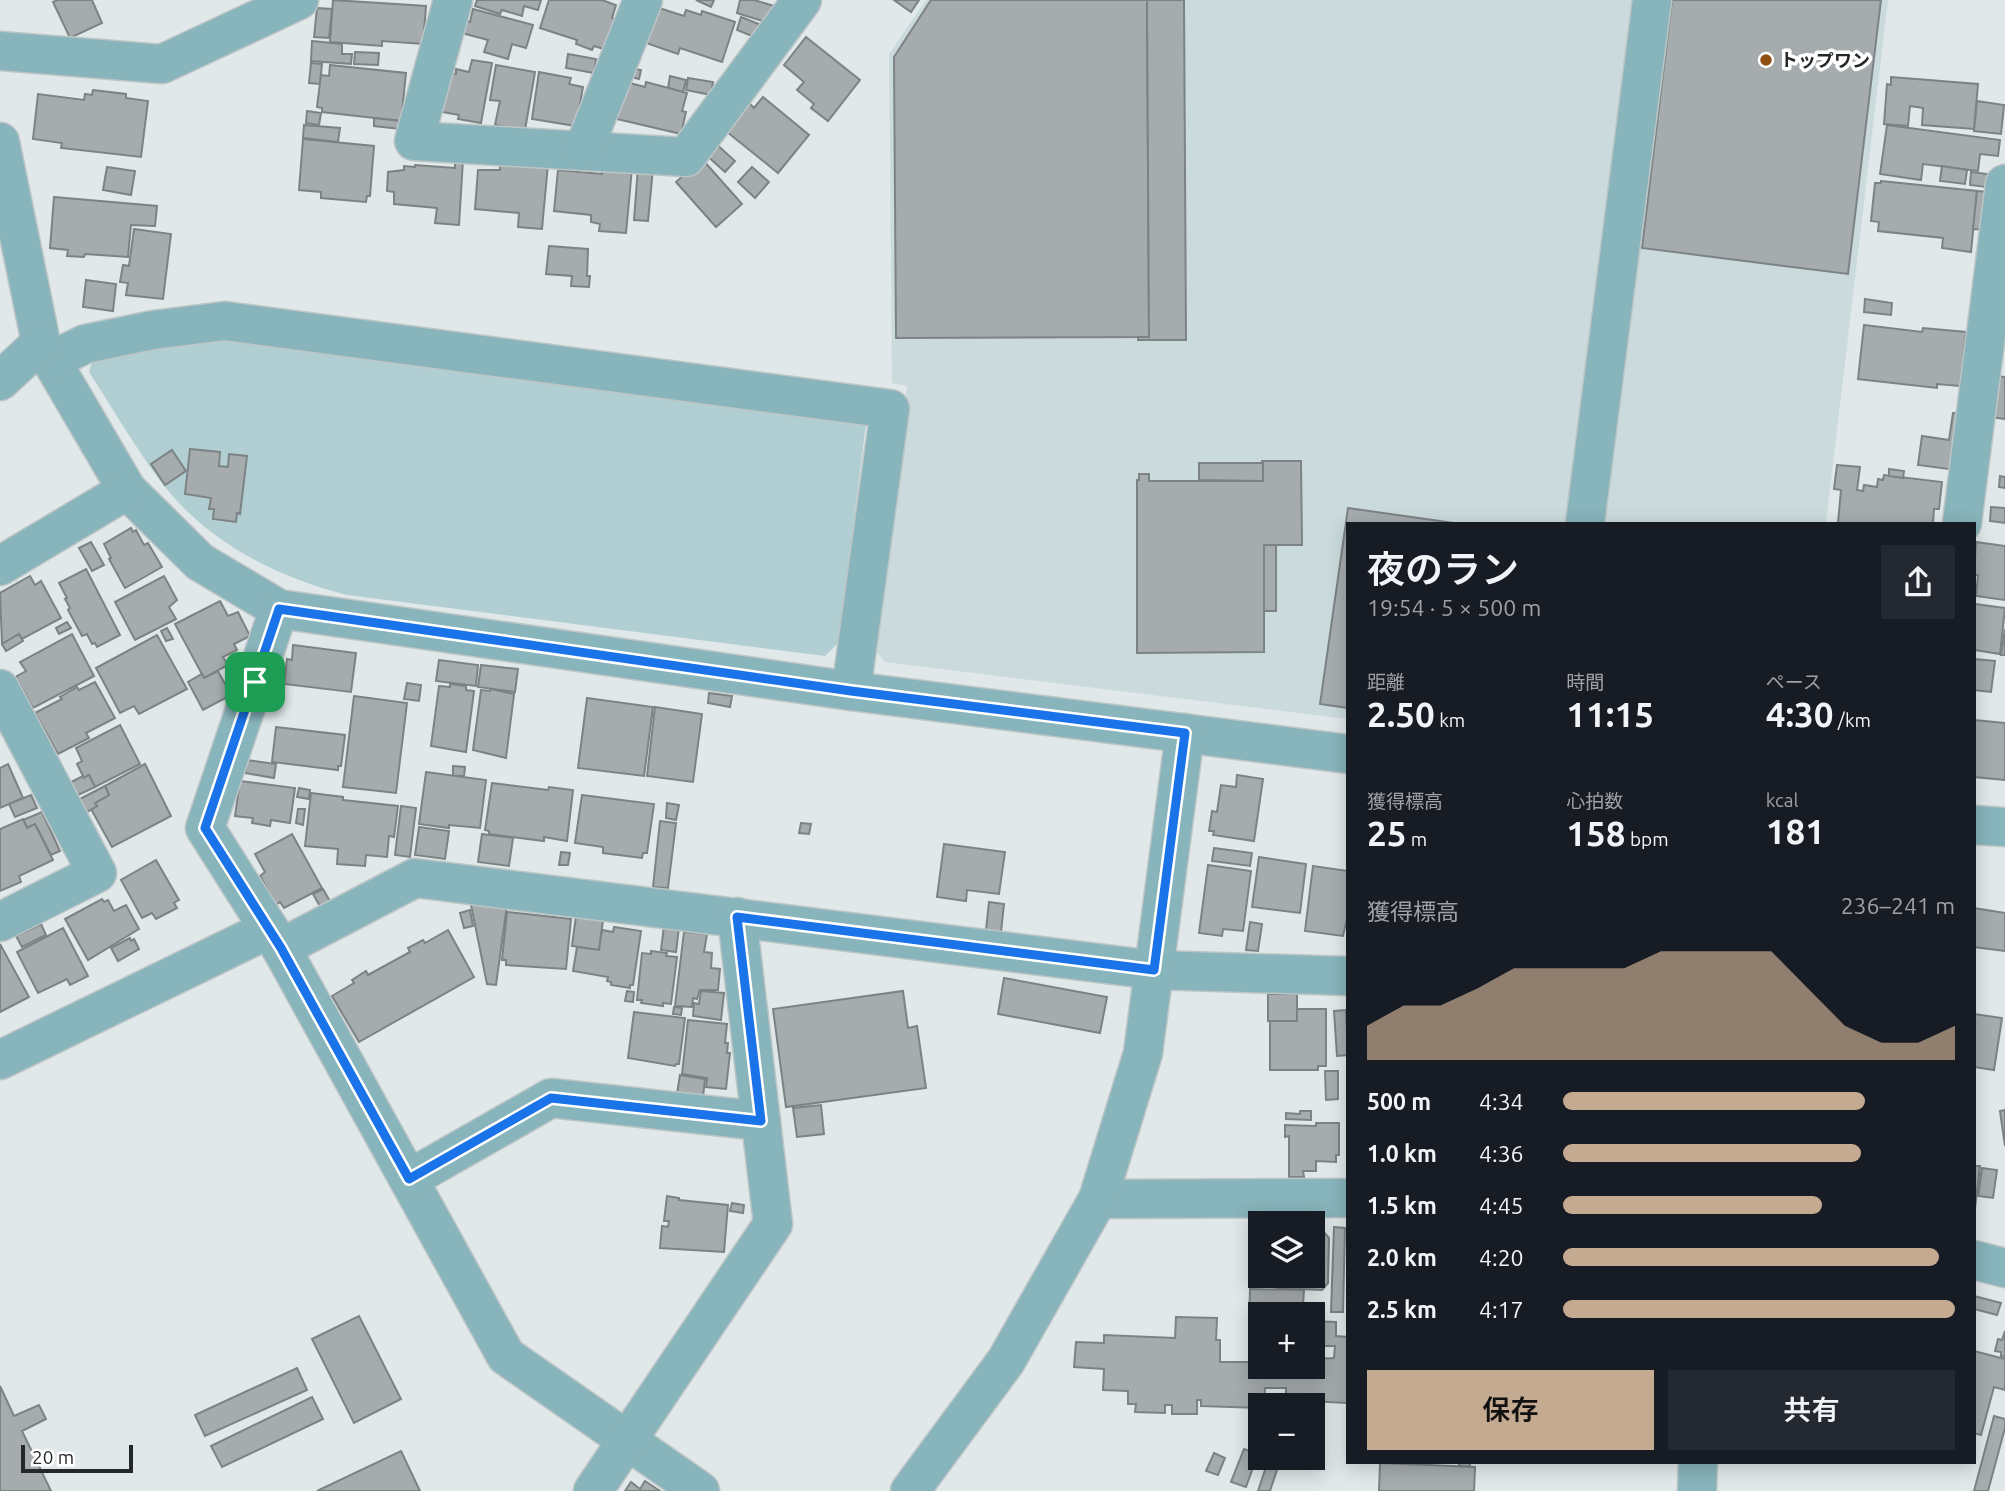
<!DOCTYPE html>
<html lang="ja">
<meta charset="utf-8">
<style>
body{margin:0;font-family:Ubuntu,"Noto Sans JP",sans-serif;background:#242831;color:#f1f3f6;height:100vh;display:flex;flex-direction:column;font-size:26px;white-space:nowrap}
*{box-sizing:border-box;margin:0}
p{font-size:23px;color:#9ea1a6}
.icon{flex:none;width:38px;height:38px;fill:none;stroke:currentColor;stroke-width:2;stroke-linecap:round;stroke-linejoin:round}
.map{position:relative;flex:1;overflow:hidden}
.drawer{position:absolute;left:1346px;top:522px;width:630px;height:942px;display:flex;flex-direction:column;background:#171b24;border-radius:0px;box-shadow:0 4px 18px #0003}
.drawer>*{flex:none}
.tools{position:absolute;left:1248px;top:1211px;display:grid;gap:14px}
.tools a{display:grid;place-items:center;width:77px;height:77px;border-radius:0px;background:#171b24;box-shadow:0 4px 18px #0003;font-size:35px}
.scale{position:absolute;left:21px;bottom:18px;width:112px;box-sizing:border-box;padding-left:7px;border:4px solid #252829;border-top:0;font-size:19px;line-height:24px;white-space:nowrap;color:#252829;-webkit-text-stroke:5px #fff;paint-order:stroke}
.pin{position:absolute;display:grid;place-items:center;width:60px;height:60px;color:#fff;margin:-30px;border-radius:14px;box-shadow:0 4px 10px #0006}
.round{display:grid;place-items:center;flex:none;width:74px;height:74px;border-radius:0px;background:#242831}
.head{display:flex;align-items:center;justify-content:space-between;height:119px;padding:0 21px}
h1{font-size:38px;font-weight:600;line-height:52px}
.stats{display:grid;grid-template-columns:repeat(3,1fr);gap:10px;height:119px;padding:7px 21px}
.stats div{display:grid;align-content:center}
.stats b{font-size:35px;font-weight:600}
.stats small{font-size:19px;font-weight:400}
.stats p{font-size:19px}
.chart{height:196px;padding:14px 21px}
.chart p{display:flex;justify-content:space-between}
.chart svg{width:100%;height:126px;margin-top:7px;fill:#c4aa90;opacity:.7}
.action{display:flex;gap:14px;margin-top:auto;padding:14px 21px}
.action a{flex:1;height:80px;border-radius:0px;background:#c4aa90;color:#111;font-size:28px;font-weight:600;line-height:80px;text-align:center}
.action a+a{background:#242831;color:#f1f3f6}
ul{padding:0 21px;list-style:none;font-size:23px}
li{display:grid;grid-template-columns:112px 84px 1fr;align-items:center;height:52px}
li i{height:18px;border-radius:9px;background:#c4aa90}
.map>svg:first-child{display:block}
</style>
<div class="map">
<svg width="2005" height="1491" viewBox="0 0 2005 1491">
<rect width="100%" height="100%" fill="#e0e8e9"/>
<path fill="#cbdbdd" d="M926,0H1888L1826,523H1348L1347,719L885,662L873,648L907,386L892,383L889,54Z"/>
<path fill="#b1ced3" d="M221,336L867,415L839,642L825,656L347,595C273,576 201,539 156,475C132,442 111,406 89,372L93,358Z"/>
<g fill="#a6acae" stroke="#7c8384" stroke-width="2" fill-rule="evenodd">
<path d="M57,0H92L102,23L70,38L53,2Z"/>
<path d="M333,0L426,6L423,44L382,41V46L330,42Z"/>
<path d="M477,0H541L538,10L524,6L522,16L502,10L500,14L475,6Z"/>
<path d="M549,0H602L616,5L612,18L617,20L607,50L594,46L592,50L576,44L577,40L540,28Z"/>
<path d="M696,0H714L711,7Z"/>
<path d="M740,0H754L774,6L769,23L737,13Z"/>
<path d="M894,0H919L911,12Z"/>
<path d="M931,0H1147L1149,337L896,338L894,57Z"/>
<path d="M1147,0H1184L1186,340H1138V337H1149Z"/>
<path d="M1672,0H1881L1848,274L1642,248Z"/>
<path d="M656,7L684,16L686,10L701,15L702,11L735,22L722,62L680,48L678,54L643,42Z"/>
<path d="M317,8L332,9L329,38L314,37Z"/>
<path d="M473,9L533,25L526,48L512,44L508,59L484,52L488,40L458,32L462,20L470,22Z"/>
<path d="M741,17L764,26L759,39L737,30Z"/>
<path d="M806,37L860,80L828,121L811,108L814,104L797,90L804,82L784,65Z"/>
<path d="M312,41L342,44V54H352L351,64L311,61Z"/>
<path d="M355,52L379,53L378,65L354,64Z"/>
<path d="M568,54L596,59L594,73L566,68Z"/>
<path d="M472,60L492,63L481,123L458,119L459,115L437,111L446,73L456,74V69L469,72Z"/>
<path d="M311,63L322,64L320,84L309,83Z"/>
<path d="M330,65L406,73L401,121L322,112V108L317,107L321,75L329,76Z"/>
<path d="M496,65L535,72L525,130L495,125L500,101L490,100Z"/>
<path d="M629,68L641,70L639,79L627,76Z"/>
<path d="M539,72L571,78L569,84L583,87L576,126L532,119Z"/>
<path d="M670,76L686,80L683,92L668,88Z"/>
<path d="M1891,77L1978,84L1974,129L1922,125L1923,108L1910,106L1908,126L1884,124L1887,84L1891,85Z"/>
<path d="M688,78L713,82L711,95L686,90Z"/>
<path d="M626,82L645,87L646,82L687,93L682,111L686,112L681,134L617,119Z"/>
<path d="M93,90L126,94V98L148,101L141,157L61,148L62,143L33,139L38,94L84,100L85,94L92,95Z"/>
<path d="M763,97L809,135L778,173L726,131L749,103L754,108Z"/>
<path d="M1977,101L2004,105L2001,134L1974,131Z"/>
<path d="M307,111L321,113L319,125L306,123Z"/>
<path d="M374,118L401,121L400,129L374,126Z"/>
<path d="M304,125L340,128L338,142L303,138Z"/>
<path d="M1887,125L2000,140L1998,156L1980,154L1978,171L1923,164L1921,180L1880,174Z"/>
<path d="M303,139L374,146L370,196H367L366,202L321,198V192L299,190Z"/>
<path d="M714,142L735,161L725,172L704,153Z"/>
<path d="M455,159L463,160L459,225L435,223L437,208L394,204V192L387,191L388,172L404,170V166L415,167V165L455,168Z"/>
<path d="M702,159L742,204L716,227L676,182Z"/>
<path d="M500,160L548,164L542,229L518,227L519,213L475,209L478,170H500Z"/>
<path d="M604,165L632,168L626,233L599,231L600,224L591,222V215L554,211L558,170L602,174Z"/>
<path d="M1942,166L1967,170L1965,184L1940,181Z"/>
<path d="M107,167L135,171L131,195L103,190Z"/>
<path d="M638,167L653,168L648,221L634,220Z"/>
<path d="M752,167L769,182L755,198L738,182Z"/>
<path d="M1971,172L1995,175L1994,188L1970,185Z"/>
<path d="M1881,181L1977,191L1971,252L1942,248L1943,238L1878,231L1879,222L1871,221L1875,183H1881Z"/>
<path d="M1977,191L1991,192L1987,230L1973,229Z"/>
<path d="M54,197L157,206L155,226L131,225L128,257L85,254L84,257L67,256L68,250L50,248Z"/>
<path d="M134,229L171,234L163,299L126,295L128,283L120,282L123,265L129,266Z"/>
<path d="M549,246L588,249L587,276H590L589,287L571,286L572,276L546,274Z"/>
<path d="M86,280L116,284L113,311L83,307Z"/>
<path d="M1865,299L1892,303L1891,315L1864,312Z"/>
<path d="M1864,325L1922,332L1923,328L1966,332L1960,386L1937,384V388L1858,379Z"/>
<path d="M1995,376L2005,377V419L1989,417Z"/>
<path d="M1953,413L1964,414L1956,470L1918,465L1922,436L1949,440Z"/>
<path d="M190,449L220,452L219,466L228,467L229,454L247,456L240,514L237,513L236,522L213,519L214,509H209L211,498L185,494Z"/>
<path d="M172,450L186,471L165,485L151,464Z"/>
<path d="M1262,461H1301L1302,545H1264V652L1137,653V480H1139V474H1149V481H1263Z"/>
<path d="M1199,463H1263V481L1199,480Z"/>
<path d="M1837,465L1860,467L1857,490L1863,491L1864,485L1877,487L1878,479L1883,480L1884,475L1942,482L1939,509H1934L1933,523H1838L1841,490L1834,489Z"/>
<path d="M1889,469L1904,471L1903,478L1889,476Z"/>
<path d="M2000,476L2005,477V488L1999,487Z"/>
<path d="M1991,507L2005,508V523L1990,521Z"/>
<path d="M1348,508L1454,523H1348V708L1320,704Z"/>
<path d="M131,528L133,532L136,530L144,545L148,543L162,567L125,588L109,559L111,558L104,544Z"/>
<path d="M91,542L104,565L92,571L79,548Z"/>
<path d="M1976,542L2005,546V600L1976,596L1978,575H1974Z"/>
<rect x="1264" y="545" width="12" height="66"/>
<path d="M86,569L120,635L97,647L95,643L92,644L87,634L82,636L68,610L70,608L65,599L67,598L59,583Z"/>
<path d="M30,576L35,585L41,581L61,618L22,639L19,634L2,644L0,593Z"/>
<path d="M164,576L177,600L169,607L176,619L135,640L115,602Z"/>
<path d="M220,601L228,616L238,612L250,636L234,644L237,650L223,657L228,665L204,678L175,624Z"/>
<path d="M1975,604L2005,608L2000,654L1974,650Z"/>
<path d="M67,622L71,628L59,634L56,628Z"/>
<path d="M167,628L173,639L166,641L161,631Z"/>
<path d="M2005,629V655H2001Z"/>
<path d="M19,634L23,641L6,651L2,644Z"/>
<path d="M72,634L94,676L33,708L17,679V676L26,671L20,662Z"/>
<path d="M157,635L187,689L139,714L134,706L120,713L96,668Z"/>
<path d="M293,645L356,653L351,692L284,684L287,659L292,660Z"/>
<path d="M1974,659L1995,661L1991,692L1974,690Z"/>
<path d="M439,660L478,665L476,686L436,681Z"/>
<path d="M481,665L518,669L515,692L478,687Z"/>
<path d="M218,671L231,695L203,710L188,682L202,674L204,678Z"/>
<path d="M95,682L115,718L86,733L89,738L58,754L35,713L62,699L60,697L77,687L79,690Z"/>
<path d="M407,683L421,685L419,701L404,699Z"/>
<path d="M450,684L466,686V690L474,691L466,752L431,746L439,686L450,687Z"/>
<path d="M491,689L514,694L506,758L473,750L481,690L490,691Z"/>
<path d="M709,693L732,696L730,707L708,703Z"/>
<path d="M354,696L407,703L396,793L343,787Z"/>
<path d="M587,698L653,707L644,776L578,768Z"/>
<path d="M655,707L702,714L693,782L647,776Z"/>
<path d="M1974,720L2005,723V780L1974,777Z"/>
<path d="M120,725L140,764L95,787L89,775L84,778L77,764L82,761L76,748Z"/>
<path d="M276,727L345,735L341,766H338V770L272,762Z"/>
<path d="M247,760L276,764L274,778L245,773Z"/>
<path d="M8,764L23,798L0,808V768Z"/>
<path d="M145,764L171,816L112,847L91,809L97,806L95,803L109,795L105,786Z"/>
<path d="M453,766L465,767L464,776H453Z"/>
<path d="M426,772L486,780L480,828L449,825V828L419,824Z"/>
<path d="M89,775L95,787L76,796L69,783L83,776L84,778Z"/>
<path d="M1237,775L1263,779L1254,841L1213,835L1214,831H1209L1212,811L1217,812L1221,785L1236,787Z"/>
<path d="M240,781L295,788L290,823L271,820L270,826L252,823L253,818L235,816Z"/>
<path d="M492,783L548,790L549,787L573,790L567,841L544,837V841L489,834V831L485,830Z"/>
<path d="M105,786L109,795L95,803L97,806L85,813L78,800Z"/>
<path d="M299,788L310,790L309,799L297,797Z"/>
<path d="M311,793L343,797V800L398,806L394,837L389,836L387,857L366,855L365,866L337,864L338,849L305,846Z"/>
<path d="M31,795L37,808L15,817L9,804Z"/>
<path d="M582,795L654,804L647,853H643L642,858L603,853V847L575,843Z"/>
<path d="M667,803L679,805L676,820L666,818Z"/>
<path d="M401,806L416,808L410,857L395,855Z"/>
<path d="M298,809H305L303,825L296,823Z"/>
<path d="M42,812L60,851L51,855L35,824L27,828L23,820Z"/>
<path d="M23,819L27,828L35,824L53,860L19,876L21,882L0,891V829Z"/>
<path d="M660,821L676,823L668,888L653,887Z"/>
<path d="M801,823L811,824L809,834L799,833Z"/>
<path d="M419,827L449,831L445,859L415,855Z"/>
<path d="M292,834L322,888L284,908L280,902L276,905L260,876L265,872L255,854Z"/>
<path d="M482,834L513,838L509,866L478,862Z"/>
<path d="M944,844L1005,852L999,894L967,890L966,901L937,897Z"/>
<path d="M1214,848L1252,853L1250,866L1212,861Z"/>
<path d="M561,852L570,853L568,865H559Z"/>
<path d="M1259,857L1306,864L1300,913L1252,907Z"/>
<path d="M156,860L179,900L174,903L177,908L156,919L152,913L142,918L121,880Z"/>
<path d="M1208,865L1251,871L1243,931L1223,929L1222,936L1199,933Z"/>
<path d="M1313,866L1348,871V915L1343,936L1305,931Z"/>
<path d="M323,889L331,903L321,908L313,894Z"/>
<path d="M102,899L104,902L108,900L114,911L126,905L139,929L88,960L65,919Z"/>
<path d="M470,900L507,905L496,985L487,984Z"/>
<path d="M989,902L1004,904L1001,932L986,930Z"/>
<path d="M1974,908L2005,913V951L1974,947Z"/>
<path d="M470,910L473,926L464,928L460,913Z"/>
<path d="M507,912L571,919L566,969L506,965V960H502Z"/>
<path d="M576,916L603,920L599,950L572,946Z"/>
<path d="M1250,922L1262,924L1258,951L1246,950Z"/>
<path d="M41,924L46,935L22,947L16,936Z"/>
<path d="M664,926L679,927L676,952L661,950Z"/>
<path d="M614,927L641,931L633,985H630V988L611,985V982L607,981L608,977L573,971L577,947L599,950L602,930L613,932Z"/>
<path d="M63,928L88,976L70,985L67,979L38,993L17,952Z"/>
<path d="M448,930L474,977L359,1042L332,996L354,983L352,980L366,971L368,975L410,952L408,948L423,940L425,943Z"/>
<path d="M684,932L707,934L704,952L712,953L711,968L720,969L718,990H700L697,999L693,998L692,1007L675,1006Z"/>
<path d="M130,938L131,941L134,939L139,949L118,961L111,948Z"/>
<path d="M0,944L29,997L0,1012Z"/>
<path d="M651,951L667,953L666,956L677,957L671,1004L663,1003V1006L641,1003L642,1000H637L642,953L651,954Z"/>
<path d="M1004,978L1107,997L1100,1033L998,1014Z"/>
<path d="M627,991L634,992L633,1002L625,1001Z"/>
<path d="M701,991L724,993L721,1020L693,1016L694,1003L699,1004Z"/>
<path d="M903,991L908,1028L917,1026L926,1088L786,1107L773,1009Z"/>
<rect x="1268" y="994" width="29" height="27"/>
<path d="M674,1007L682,1008L681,1015L673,1014Z"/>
<path d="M1297,1009H1326V1066H1318V1070H1270V1021H1297Z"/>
<path d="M1346,1010L1348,1055L1337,1056L1334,1011Z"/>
<path d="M634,1012L685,1018L679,1064H676L675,1066L628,1058Z"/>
<path d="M1974,1014L2002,1018L1994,1070L1974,1067Z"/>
<path d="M688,1020L727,1024L725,1043H728L727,1053H730L726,1089L706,1087L707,1078L682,1074Z"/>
<path d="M1325,1071H1338V1099L1326,1100Z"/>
<path d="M680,1075L705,1079L703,1097L677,1094Z"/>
<path d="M821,1105L824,1134L797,1137L793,1108Z"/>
<path d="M2005,1110V1146L2000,1111Z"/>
<path d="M1300,1111H1311V1120L1286,1119V1113L1300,1114Z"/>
<path d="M1316,1123H1339V1155H1336V1162L1316,1161V1171H1303L1304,1177H1289V1136L1285,1137V1125L1316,1126Z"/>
<path d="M1974,1166H1980L1974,1217Z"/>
<path d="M1982,1168L1997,1170L1993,1198L1978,1196Z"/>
<path d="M667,1196L679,1198V1200L728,1205L724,1252L660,1248L662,1226L668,1227L669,1221H664Z"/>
<path d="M732,1203L744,1205L743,1213L730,1211Z"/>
<path d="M1334,1227L1345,1228L1343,1312H1331Z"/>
<path d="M1312,1232H1324L1329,1238L1328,1283L1322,1290L1277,1288L1271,1282L1272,1276H1312Z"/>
<path d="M1250,1289L1304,1290L1303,1305H1291V1314H1260V1325H1249Z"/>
<path d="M1974,1296L2001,1303L1997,1315L1974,1309Z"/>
<path d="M359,1316L401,1399L354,1423L312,1339Z"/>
<path d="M1176,1317L1217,1318L1216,1340H1220V1362H1249L1250,1327H1260V1367H1312V1321L1336,1322V1336L1348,1337V1403L1286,1400V1388H1265L1264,1405H1260V1408L1201,1406V1400H1197V1414H1172V1405H1165V1413L1135,1412L1136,1404H1128V1391L1103,1390L1104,1369L1074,1367L1076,1342L1104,1343V1335L1175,1338ZM1315,1346H1335L1334,1358L1315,1359Z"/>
<path d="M2005,1331V1357L2001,1356V1352L1995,1351L1998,1339L2002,1340Z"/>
<path d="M1974,1351L2005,1359V1390L1994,1387L1981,1435L1974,1433Z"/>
<path d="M297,1368L307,1390L205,1436L195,1415Z"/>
<path d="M0,1386L14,1416L39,1405L46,1419L22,1431L51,1491H0Z"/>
<path d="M312,1397L323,1419L222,1467L211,1446Z"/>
<path d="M1994,1416L2005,1419V1428L1988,1491H1974Z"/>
<path d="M1244,1449L1258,1454L1246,1487L1231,1482Z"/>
<path d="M401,1451L420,1491H317Z"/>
<path d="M1214,1453L1225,1458L1218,1475L1206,1471Z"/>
<path d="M1269,1458L1280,1461L1270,1491H1258Z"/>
<path d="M1459,1461H1470V1467L1459,1466Z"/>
<path d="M1380,1463L1475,1467L1474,1491H1379Z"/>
<path d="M645,1481L660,1491H625L631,1482L640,1489Z"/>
</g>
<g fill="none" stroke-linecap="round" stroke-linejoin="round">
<defs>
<g id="minor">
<path d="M453,0L414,141L686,157L802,0"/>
<path d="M0,51L162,64L299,0"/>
<path d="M0,142L41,343L127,490L200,562L279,609L851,691L1348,754"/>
<path d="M583,151L643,0"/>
<path d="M51,361L85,344L153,330L225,321L890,409L851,691"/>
<path d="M0,381L41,343"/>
<path d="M1585,523L1652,0"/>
<path d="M1962,523L2005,184"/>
<path d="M0,566L127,490"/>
<path d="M279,609L205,828L281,948L506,1356L700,1491"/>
<path d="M0,689L97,873L0,922"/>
<path d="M1974,825L2005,827"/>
<path d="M281,948L415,878L1154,970L1348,976"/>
<path d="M0,1060L269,929"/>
<path d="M409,1179L551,1098L761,1121"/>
<path d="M1098,1199L1348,1198"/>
<path d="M1974,1260L2005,1268"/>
<path d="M593,1491L773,1224L737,917"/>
<path d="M910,1491L1006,1361L1098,1199L1143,1053L1185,733"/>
<path d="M1697,1491L1698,1461"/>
</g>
</defs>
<use href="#minor" stroke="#bec5c6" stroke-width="41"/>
<use href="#minor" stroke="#88b4bb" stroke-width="38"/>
</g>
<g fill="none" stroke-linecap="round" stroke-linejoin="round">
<defs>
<path id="route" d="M279,609L851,691L1185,733L1154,970L737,917L761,1121L551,1098L409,1179L281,948L205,828Z"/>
</defs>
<use href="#route" stroke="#fff" stroke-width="14"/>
<use href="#route" stroke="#1a73e8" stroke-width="9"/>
</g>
<circle fill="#8e5013" stroke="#fff" stroke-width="2.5" cx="1766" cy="60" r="7"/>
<g text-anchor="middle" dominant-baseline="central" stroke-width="7" stroke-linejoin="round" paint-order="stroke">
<g font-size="18" font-weight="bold" fill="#252829" stroke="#fff" text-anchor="start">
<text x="1780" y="60">トップワン</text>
</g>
</g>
</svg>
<div class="tools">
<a><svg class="icon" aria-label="layers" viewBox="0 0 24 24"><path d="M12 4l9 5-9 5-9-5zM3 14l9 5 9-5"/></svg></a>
<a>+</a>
<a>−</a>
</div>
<div class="scale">20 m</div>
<div class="pin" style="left:255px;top:682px;background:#1e9e55"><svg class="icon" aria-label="arrive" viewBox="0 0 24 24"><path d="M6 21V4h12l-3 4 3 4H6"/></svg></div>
<section class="drawer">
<div class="head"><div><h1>夜のラン</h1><p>19:54 · 5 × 500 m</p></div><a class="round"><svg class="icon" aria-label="share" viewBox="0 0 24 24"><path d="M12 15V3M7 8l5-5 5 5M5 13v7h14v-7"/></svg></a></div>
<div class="stats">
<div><p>距離</p><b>2.50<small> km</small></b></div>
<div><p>時間</p><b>11:15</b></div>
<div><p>ペース</p><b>4:30<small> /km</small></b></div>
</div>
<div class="stats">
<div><p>獲得標高</p><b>25<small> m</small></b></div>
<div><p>心拍数</p><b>158<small> bpm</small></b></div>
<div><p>kcal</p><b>181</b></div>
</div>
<div class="chart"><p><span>獲得標高</span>236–241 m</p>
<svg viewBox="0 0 160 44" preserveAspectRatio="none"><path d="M0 44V32L10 25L20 25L30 19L40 12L50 12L60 12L70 12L80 6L90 6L100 6L110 6L120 19L130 32L140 38L150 38L160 32V44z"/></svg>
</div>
<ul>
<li><b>500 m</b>4:34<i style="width:77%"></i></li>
<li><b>1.0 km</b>4:36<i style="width:76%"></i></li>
<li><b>1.5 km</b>4:45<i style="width:66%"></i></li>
<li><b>2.0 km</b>4:20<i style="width:96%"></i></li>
<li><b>2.5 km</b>4:17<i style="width:100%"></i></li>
</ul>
<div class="action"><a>保存</a><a>共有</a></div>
</section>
</div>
